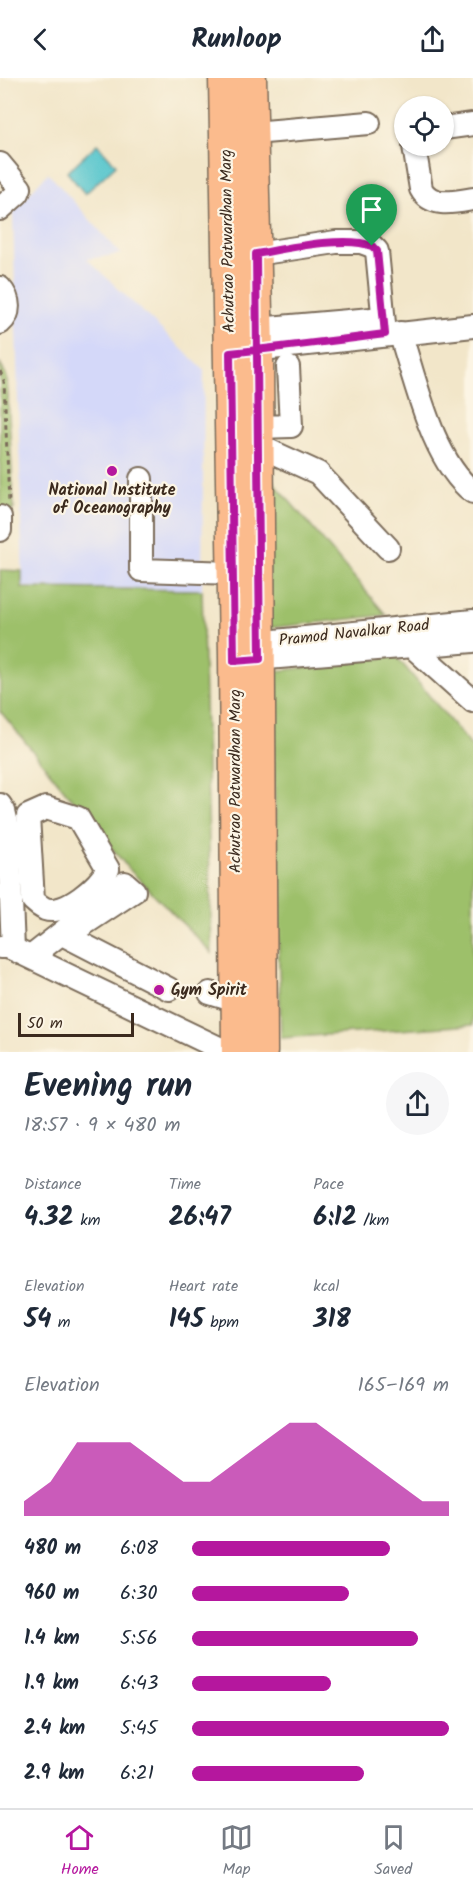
<!DOCTYPE html>
<meta charset="utf-8">
<style>
body{margin:0;font-family:Kalam,sans-serif;background:#f6f6f7;color:#1f2937;height:100vh;display:flex;flex-direction:column;font-size:22px;white-space:nowrap}
*{box-sizing:border-box;margin:0}
p{font-size:20px;color:#747a83}
.icon{flex:none;width:33px;height:33px;fill:none;stroke:currentColor;stroke-width:2;stroke-linecap:round;stroke-linejoin:round}
.map{position:relative;height:974px;overflow:hidden}
.panel{display:flex;flex-direction:column;background:#fff;flex:1}
.panel>*{flex:none}
.controls{position:absolute;left:394px;top:18px;display:grid;gap:12px}
.controls a{display:grid;place-items:center;width:60px;height:60px;border-radius:50%;background:#fff;box-shadow:0 2px 4px #0004;font-size:30px}
.scale{position:absolute;left:18px;bottom:15px;width:116px;box-sizing:border-box;padding-left:6px;border:3px solid #3b2a1e;border-top:0;font-size:16px;line-height:21px;white-space:nowrap;color:#3b2a1e;-webkit-text-stroke:4px #fcf5e5;paint-order:stroke}
.pin{position:absolute;display:grid;place-items:center;width:51px;height:51px;color:#fff;margin:-62px -26px;border-radius:50% 50% 50% 0;rotate:-45deg;box-shadow:0 0 6px #0007}
.pin .icon{rotate:45deg}
.round{display:grid;place-items:center;flex:none;width:63px;height:63px;border-radius:32px;background:#f6f6f7}
.overview{display:flex;align-items:center;justify-content:space-between;height:102px;padding:0 24px}
h1{font-size:33px;font-weight:600;line-height:45px}
.figures{display:grid;grid-template-columns:repeat(3,1fr);gap:9px;height:102px;padding:6px 24px}
.figures div{display:grid;align-content:center}
.figures b{font-size:26px;font-weight:600}
.figures small{font-size:16px;font-weight:400}
.figures p{font-size:16px}
.chart{height:168px;padding:12px 24px}
.chart p{display:flex;justify-content:space-between}
.chart svg{width:100%;height:108px;margin-top:6px;fill:#b5179e;opacity:.7}
ul{padding:0 24px;list-style:none;font-size:20px}
li{display:grid;grid-template-columns:96px 72px 1fr;align-items:center;height:45px}
li i{height:15px;border-radius:8px;background:#b5179e}
header{display:flex;justify-content:space-between;align-items:center;height:78px;padding:0 24px;background:#fff;font-size:27px;font-weight:600}
.dock{display:flex;justify-content:space-around;align-items:center;height:84px;border-top:2px solid #e0e1e3;background:#fff;font-size:16px;color:#747a83}
.dock a{display:grid;justify-items:center;gap:3px}
.dock .on{color:#b5179e}
.map>svg:first-child{display:block}
</style>
<header><svg class="icon" aria-label="back" viewBox="0 0 24 24"><path d="M15 5l-7 7 7 7"/></svg>Runloop<svg class="icon" aria-label="share" viewBox="0 0 24 24"><path d="M12 15V3M7 8l5-5 5 5M5 13v7h14v-7"/></svg></header>
<div class="map">
<svg width="473" height="974" viewBox="0 0 473 974">
<rect width="100%" height="100%" fill="#fcf5e5"/>
<filter id="ink" filterUnits="userSpaceOnUse"><feTurbulence type="fractalNoise" baseFrequency=".0167" numOctaves="2"/><feDisplacementMap in="SourceGraphic" scale="12" xChannelSelector="R" yChannelSelector="G"/><feConvolveMatrix kernelMatrix="1 2 1 2 8 2 1 2 1" color-interpolation-filters="sRGB"/></filter>
<filter id="wash" filterUnits="userSpaceOnUse"><feTurbulence type="fractalNoise" baseFrequency=".008" numOctaves="4" result="noise"/><feDisplacementMap in="SourceGraphic" scale="24" xChannelSelector="R" yChannelSelector="G"/><feGaussianBlur stdDeviation="1.35" result="paint"/><feColorMatrix in="noise" values="0 0 0 0 0 0 0 0 0 0 0 0 0 0 0 0 0 1.4 0 .05"/><feComposite in="paint" operator="in"/></filter>
<g filter="url(#wash)">
<rect width="100%" height="100%" fill="#f2e6c9"/>
<path fill="#d4d8f9" d="M48,95L121,176L87,181L204,292L202,511L23,509L13,133Z"/>
<g fill="#9dc06a" stroke="#6c7544" stroke-width="1.5">
<path d="M0,285L7,300L14,431L3,438L0,434Z"/>
<path d="M270,400L386,537L268,550Z"/>
<path d="M0,492L22,493V510L202,512L212,875L128,790L0,633Z"/>
<path d="M396,578L473,670V947L281,960L271,594Z"/>
</g>
<path fill="#59c6cd" stroke="#4a7876" stroke-width="1.5" d="M97,66L116,87L85,116L67,94Z"/>
</g>
<g filter="url(#ink)">
<g fill="none" stroke-linecap="round" stroke-linejoin="round">
<defs>
<g id="minor">
<path d="M444,50L473,46"/>
<path d="M253,55L369,45"/>
<path d="M414,68L421,111C431,130 455,124 473,121"/>
<path d="M0,86L20,110L18,115L0,131"/>
<path d="M256,176L336,164H361L372,168L377,173L385,256"/>
<path d="M0,210C10,221 11,236 0,245"/>
<path d="M257,251L383,240"/>
<path d="M400,255C416,303 432,382 473,414"/>
<path d="M244,273L473,248"/>
<path d="M258,349L291,348L288,289"/>
<path d="M259,373H270L318,395L388,470"/>
<path d="M141,401V492L233,495"/>
<path d="M0,439V452"/>
<path d="M245,566L473,543"/>
<path d="M413,569L473,623"/>
<path d="M244,582L473,563"/>
<path d="M0,727L4,733L8,750L13,871"/>
<path d="M46,730L78,740L108,791C99,808 65,838 45,831C41,829 36,825 33,822L28,738Z"/>
<path d="M0,869H6L13,871L227,974"/>
<path d="M31,879L125,805L134,813L66,858L169,911"/>
<path d="M210,915L249,927"/>
</g>
<g id="major">
<path d="M224,0L234,576L237,974"/>
<path d="M251,0L258,272L262,974"/>
</g>
</defs>
<use href="#minor" stroke="#7b6c5a" stroke-width="26"/>
<use href="#major" stroke="#7b6c5a" stroke-width="33"/>
<path stroke="#7b6c5a" stroke-width="3" stroke-dasharray="4.5 4.5" stroke-linecap="butt" d="M0,293L4,303L9,425"/>
<use href="#minor" stroke="#fff" stroke-width="22"/>
<use href="#major" stroke="#fbbb8d" stroke-width="30"/>
</g>
</g>
<g fill="none" stroke-linecap="round" stroke-linejoin="round" filter="url(#ink)">
<defs>
<path id="route" d="M372,168C346,157 284,171 256,176L260,581L234,583L230,275C282,269 333,263 385,256L377,173L372,168"/>
</defs>
<use href="#route" stroke="#fff" stroke-width="12"/>
<use href="#route" stroke="#b5179e" stroke-width="8"/>
</g>
<g fill="#b5179e" stroke="#fcf5e5" stroke-width="2">
<circle cx="112" cy="393" r="6"/>
<circle cx="159" cy="912" r="6"/>
</g>
<g text-anchor="middle" dominant-baseline="central" stroke-width="4.5" stroke-linejoin="round" paint-order="stroke">
<g font-size="16" fill="#3b2a1e" stroke="#fcf5e5">
<text transform="translate(228 163) rotate(-91)">Achutrao Patwardhan Marg</text>
<text transform="translate(354 555) rotate(-6)">Pramod Navalkar Road</text>
<text transform="translate(235 703) rotate(-90)">Achutrao Patwardhan Marg</text>
</g>
<g font-size="16" font-weight="bold" fill="#3b2a1e" stroke="#fcf5e5">
<text x="112" y="412">National Institute<tspan x="112" dy="18">of Oceanography</tspan></text>
<text x="171" y="912" text-anchor="start">Gym Spirit</text>
</g>
</g>
</svg>
<div class="controls">
<a><svg class="icon" aria-label="locate" viewBox="0 0 24 24"><circle cx="12" cy="12" r="6"/><path d="M12 2v4M12 18v4M2 12h4M18 12h4"/></svg></a>
</div>
<div class="scale">50 m</div>
<div class="pin" style="left:372px;top:168px;background:#1e9e55"><svg class="icon" aria-label="arrive" viewBox="0 0 24 24"><path d="M6 21V4h12l-3 4 3 4H6"/></svg></div>
</div>
<section class="panel">
<div class="overview"><div><h1>Evening run</h1><p>18:57 · 9 × 480 m</p></div><a class="round"><svg class="icon" aria-label="share" viewBox="0 0 24 24"><path d="M12 15V3M7 8l5-5 5 5M5 13v7h14v-7"/></svg></a></div>
<div class="figures">
<div><p>Distance</p><b>4.32<small> km</small></b></div>
<div><p>Time</p><b>26:47</b></div>
<div><p>Pace</p><b>6:12<small> /km</small></b></div>
</div>
<div class="figures">
<div><p>Elevation</p><b>54<small> m</small></b></div>
<div><p>Heart rate</p><b>145<small> bpm</small></b></div>
<div><p>kcal</p><b>318</b></div>
</div>
<div class="chart"><p><span>Elevation</span>165–169 m</p>
<svg viewBox="0 0 160 44" preserveAspectRatio="none"><path d="M0 44V38L10 30L20 14L30 14L40 14L50 22L60 30L70 30L80 22L90 14L100 6L110 6L120 14L130 22L140 30L150 38L160 38V44z"/></svg>
</div>
<ul>
<li><b>480 m</b>6:08<i style="width:77%"></i></li>
<li><b>960 m</b>6:30<i style="width:61%"></i></li>
<li><b>1.4 km</b>5:56<i style="width:88%"></i></li>
<li><b>1.9 km</b>6:43<i style="width:54%"></i></li>
<li><b>2.4 km</b>5:45<i style="width:100%"></i></li>
<li><b>2.9 km</b>6:21<i style="width:67%"></i></li>
</ul>
</section>
<nav class="dock">
<a class="on"><svg class="icon" aria-label="home" viewBox="0 0 24 24"><path d="M3 11l9-7 9 7M6 9v11h12V9"/></svg>Home</a>
<a><svg class="icon" aria-label="map" viewBox="0 0 24 24"><path d="M3 6l6-2 6 2 6-2v14l-6 2-6-2-6 2zM9 4v14M15 6v14"/></svg>Map</a>
<a><svg class="icon" aria-label="saved" viewBox="0 0 24 24"><path d="M7 4h10v16l-5-4-5 4z"/></svg>Saved</a>
</nav>
